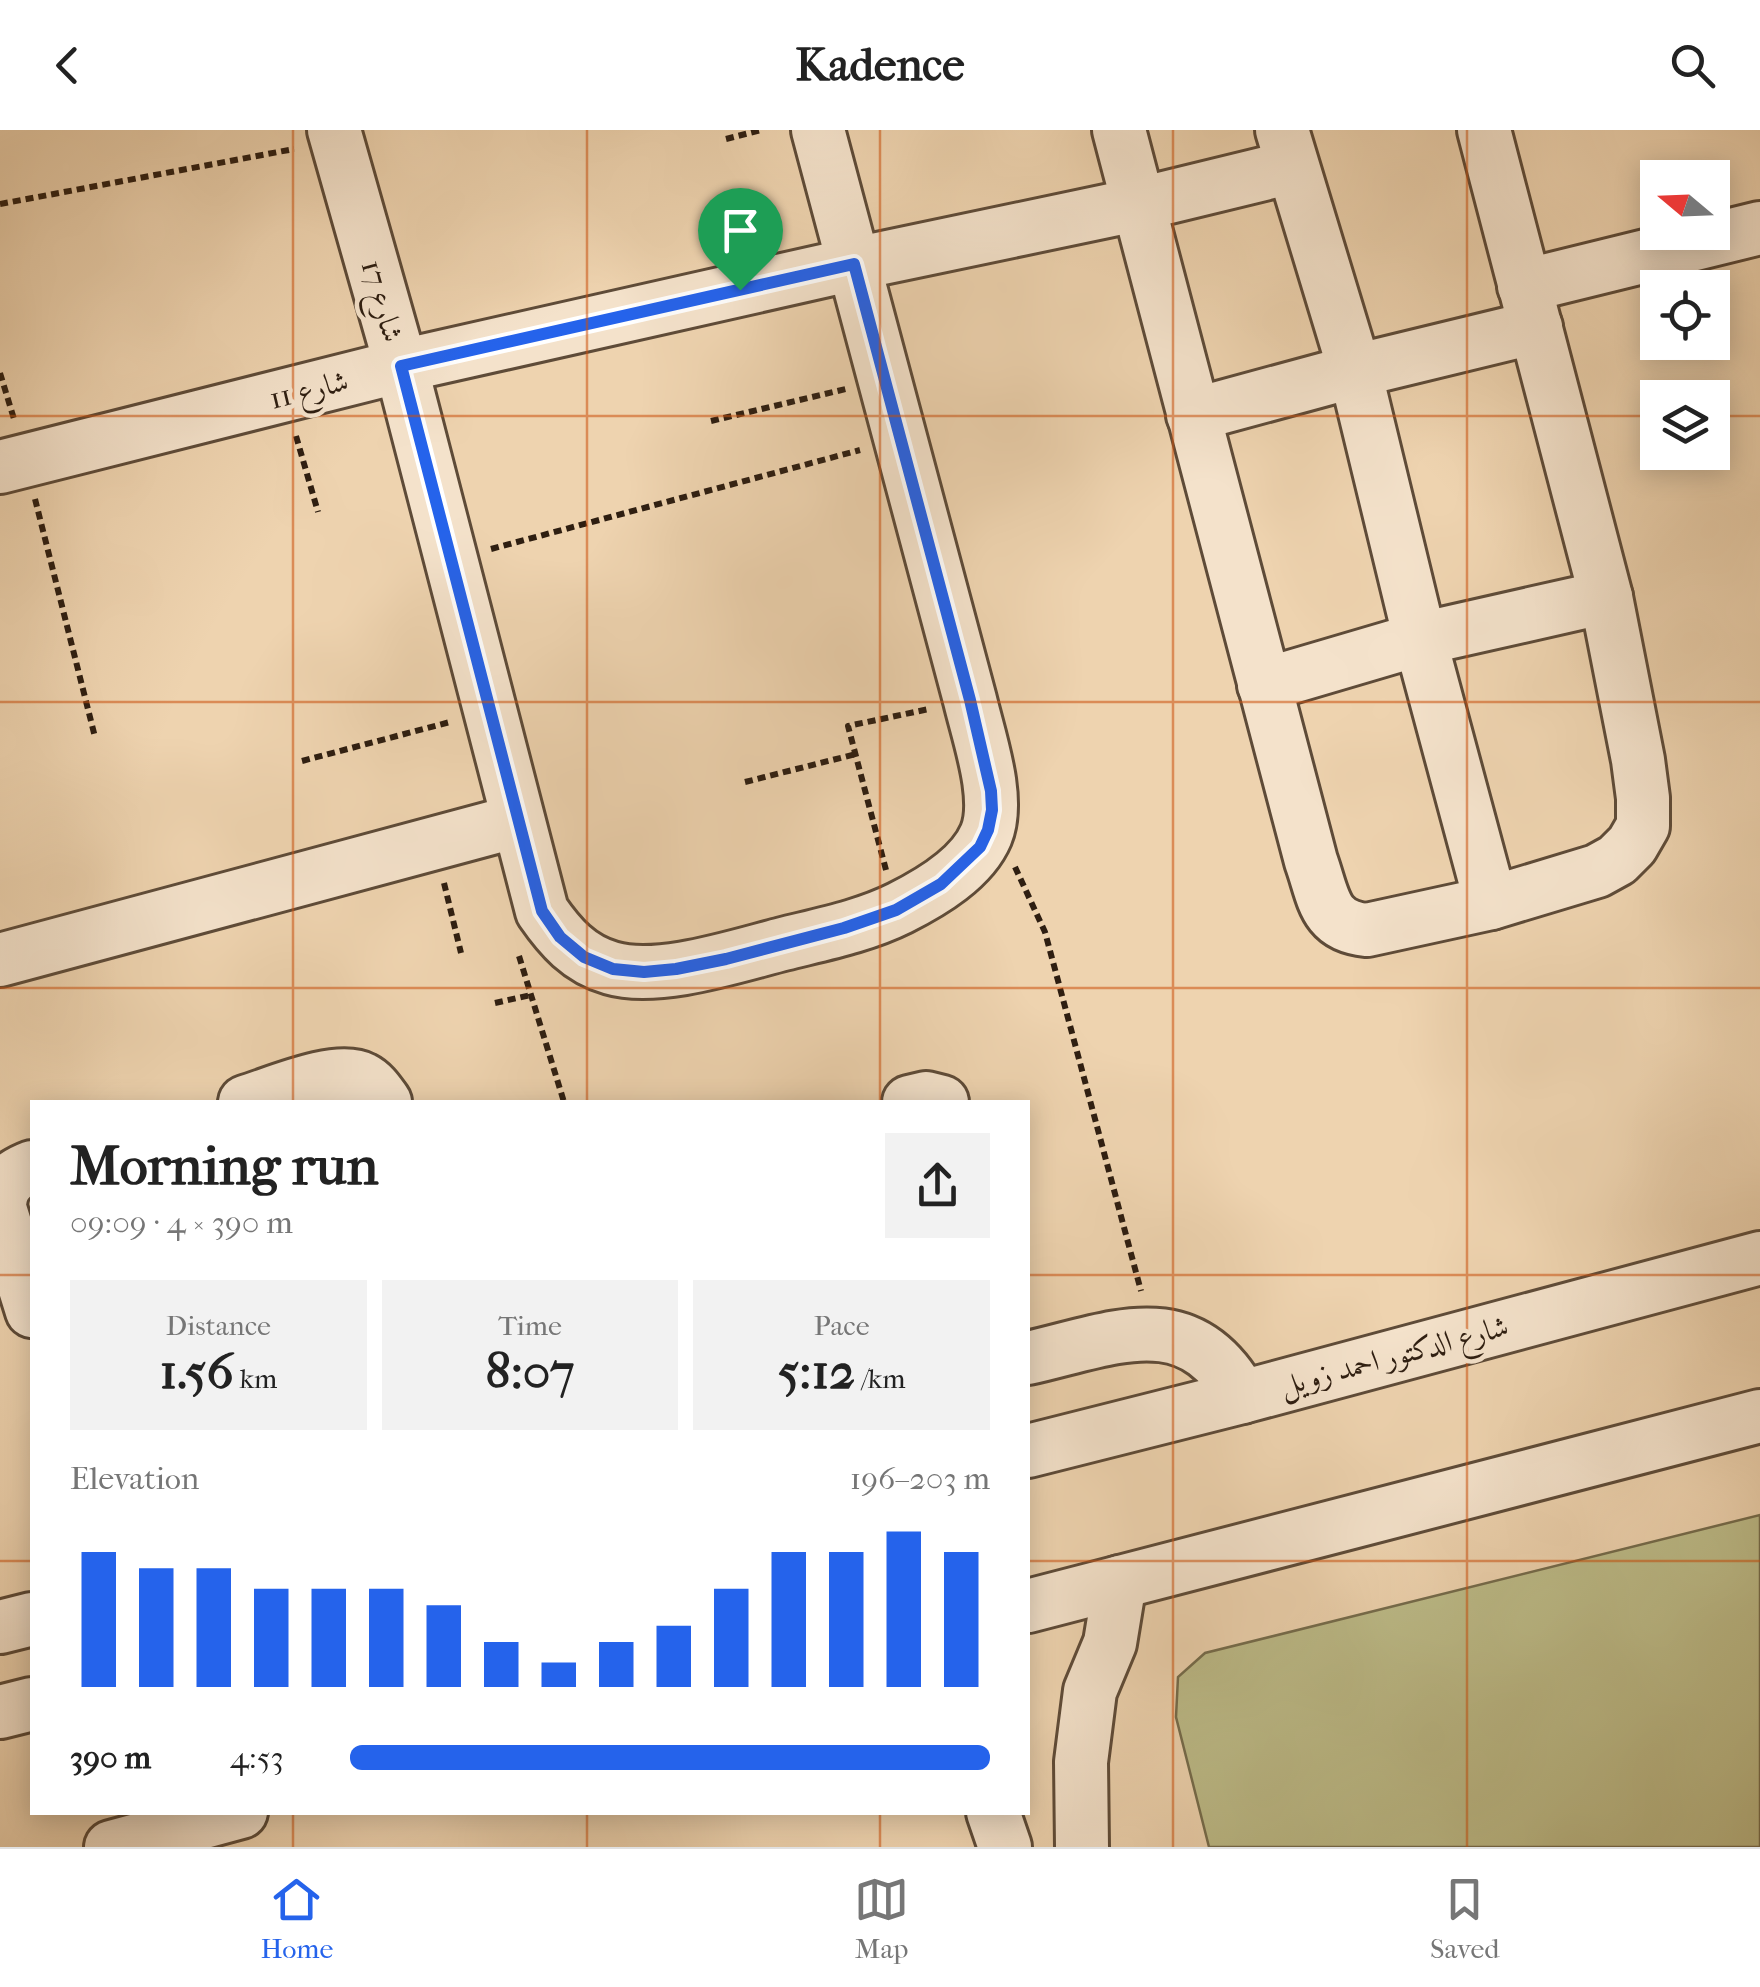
<!DOCTYPE html>
<meta charset="utf-8">
<style>
body{margin:0;font-family:"IM FELL French Canon",Amiri,serif;background:#f2f2f2;color:#222;height:100vh;display:flex;flex-direction:column;font-size:38px;white-space:nowrap}
*{box-sizing:border-box;margin:0}
p{font-size:32px;color:#767676}
.icon{flex:none;width:55px;height:55px;fill:none;stroke:currentColor;stroke-width:2;stroke-linecap:round;stroke-linejoin:round}
.map{position:relative;flex:1;overflow:hidden}
.details{position:absolute;left:30px;top:970px;width:1000px;height:715px;display:flex;flex-direction:column;background:#fff;border-radius:0px;box-shadow:0 5px 25px #0003}
.details>*{flex:none}
.needle{width:65px;rotate:289deg}
.fabs{position:absolute;left:1640px;top:30px;display:grid;gap:20px}
.fabs a{display:grid;place-items:center;width:90px;height:90px;border-radius:0px;background:#fff;box-shadow:0 5px 25px #0003;font-size:50px}
.pin{position:absolute;display:grid;place-items:center;width:85px;height:85px;color:#fff;margin:-102px -42px;border-radius:50% 50% 50% 0;rotate:-45deg;box-shadow:0 0 10px #0007}
.pin .icon{rotate:45deg}
.round{display:grid;place-items:center;flex:none;width:105px;height:105px;border-radius:0px;background:#f2f2f2}
.summary{display:flex;align-items:center;justify-content:space-between;height:170px;padding:0 40px}
h1{font-size:55px;font-weight:800;line-height:75px}
.metrics{display:grid;grid-template-columns:repeat(3,1fr);gap:15px;height:170px;padding:10px 40px}
.metrics div{display:grid;align-content:center;border-radius:0px;background:#f2f2f2;text-align:center}
.metrics b{font-size:50px;font-weight:800}
.metrics small{font-size:28px;font-weight:400}
.metrics p{font-size:28px}
.chart{height:280px;padding:20px 40px}
.chart p{display:flex;justify-content:space-between}
.chart svg{width:100%;height:180px;margin-top:10px;stroke:#2563eb;stroke-width:6}
ul{padding:0 40px;list-style:none;font-size:32px}
li{display:grid;grid-template-columns:160px 120px 1fr;align-items:center;height:75px}
li i{height:25px;border-radius:12px;background:#2563eb}
header{display:flex;justify-content:space-between;align-items:center;height:130px;padding:0 40px;background:#fff;font-size:45px;font-weight:800}
.tabs{display:flex;justify-content:space-around;align-items:center;height:140px;border-top:2px solid #e0e0e0;background:#fff;font-size:28px;color:#767676}
.tabs a{display:grid;justify-items:center;gap:5px}
.tabs .on{color:#2563eb}
.map>svg:first-child{display:block}
</style>
<header><svg class="icon" aria-label="back" viewBox="0 0 24 24"><path d="M15 5l-7 7 7 7"/></svg>Kadence<svg class="icon" aria-label="search" viewBox="0 0 24 24"><circle cx="10" cy="10" r="6"/><path d="M15 15l6 6"/></svg></header>
<div class="map">
<svg width="1760" height="1717" viewBox="0 0 1760 1717">
<rect width="100%" height="100%" fill="#eed3af"/>
<filter id="stains"><feTurbulence type="fractalNoise" baseFrequency=".002" numOctaves="4"/><feColorMatrix values="0 0 0 0 .2 0 0 0 0 .09 0 0 0 0 .02 0 0 0 .5 -.17"/></filter>
<radialGradient id="worn" r=".72"><stop offset=".6" stop-color="#630" stop-opacity="0"/><stop offset="1" stop-color="#630" stop-opacity=".3"/></radialGradient>
<path fill="#bcbb88" stroke="#756c4c" stroke-width="2.5" d="M1760,1385V1717H1209L1176,1587L1178,1547L1205,1523Z"/>
<g fill="none" stroke-linecap="round" stroke-linejoin="round">
<defs>
<g id="minor">
<path d="M334,0L401,236L542,781C560,807 579,829 611,838C658,852 736,826 783,814C823,804 864,796 900,778C932,762 972,738 986,705C1001,669 979,608 970,570L818,0"/>
<path d="M1119,0L1311,731C1324,767 1323,796 1367,800L1491,773L1597,741L1617,730L1632,715L1643,696V668L1638,630L1606,467L1484,0"/>
<path d="M1282,0L1355,241L1420,509L1491,773"/>
<path d="M1524,156L1760,98"/>
<path d="M1193,285L1355,241L1536,197"/>
<path d="M0,337L401,236L854,134L1140,74L1292,37"/>
<path d="M1264,555L1420,509L1606,467"/>
<path d="M0,830L517,691"/>
<path d="M245,972C272,964 337,935 363,949C373,954 379,964 385,972"/>
<path d="M909,972L926,968L942,972"/>
<path d="M32,1037C11,1045 0,1055 0,1078L32,1181"/>
<path d="M1028,1228C1113,1209 1189,1171 1242,1267"/>
<path d="M1028,1321L1242,1267L1760,1128"/>
<path d="M1028,1476L1760,1286"/>
<path d="M0,1497L32,1489"/>
<path d="M0,1582L32,1574"/>
<path d="M993,1682L1005,1717"/>
<path d="M111,1717L241,1682"/>
<path d="M1082,1717L1081,1632L1090,1561L1110,1513L1120,1452"/>
</g>
</defs>
<use href="#minor" stroke="#5e4b38" stroke-width="58"/>
<g stroke="#2e1e11" stroke-width="6" stroke-dasharray="8 5" stroke-linecap="butt">
<path d="M726,9L761,0"/>
<path d="M0,74L294,19"/>
<path d="M0,243L14,289"/>
<path d="M711,291L846,259"/>
<path d="M296,306L318,382"/>
<path d="M35,369L95,607"/>
<path d="M491,419L860,320"/>
<path d="M302,631L450,592"/>
<path d="M745,652L856,624"/>
<path d="M1015,737L1045,802L1141,1161"/>
<path d="M886,740L848,596L929,579"/>
<path d="M444,753L461,823"/>
<path d="M519,826L564,972"/>
<path d="M495,873L531,865"/>
</g>
<use href="#minor" stroke="#f4e2cb" stroke-width="52"/>
</g>
<g fill="none" stroke-linecap="round" stroke-linejoin="round">
<defs>
<path id="route" d="M854,134L970,570L991,661L992,680L988,700L980,717L941,754L896,780L844,798L726,829L676,839L644,842L613,839L584,827L560,807L542,781L401,236Z"/>
</defs>
<use href="#route" stroke="#fff" stroke-width="20"/>
<use href="#route" stroke="#2563eb" stroke-width="12"/>
</g>
<path fill="none" stroke="#cc500d" stroke-width="2.5" stroke-opacity="0.55" d="M293,0V972M587,0V972M880,0V972M1173,0V1717M1467,0V1717M0,286H1658M1712,286H1760M0,572H1760M0,858H1760M0,1145H32M1028,1145H1760M0,1431H32M1028,1431H1760M293,1682V1717M587,1682V1717M880,1682V1717"/>
<g text-anchor="middle" dominant-baseline="central" stroke-width="9" stroke-linejoin="round" paint-order="stroke">
<g font-size="30" fill="#2e1e11" stroke="#f4e2cb">
<text transform="translate(382 171) rotate(74)">شارع 17</text>
<text transform="translate(309 260) rotate(-14)">شارع 11</text>
<text transform="translate(1394 1226) rotate(-15)">شارع الدكتور احمد زويل</text>
</g>
</g>
<rect width="100%" height="100%" filter="url(#stains)"/>
<rect width="100%" height="100%" fill="url(#worn)"/>
</svg>
<div class="fabs">
<a><svg class="needle" viewBox="-14 -14 28 28"><path d="M0-13l5 13h-10z" fill="#e53935"/><path d="M0 13l5-13h-10z" fill="#767676"/></svg></a>
<a><svg class="icon" aria-label="locate" viewBox="0 0 24 24"><circle cx="12" cy="12" r="6"/><path d="M12 2v4M12 18v4M2 12h4M18 12h4"/></svg></a>
<a><svg class="icon" aria-label="layers" viewBox="0 0 24 24"><path d="M12 4l9 5-9 5-9-5zM3 14l9 5 9-5"/></svg></a>
</div>
<div class="pin" style="left:740px;top:160px;background:#1e9e55"><svg class="icon" aria-label="arrive" viewBox="0 0 24 24"><path d="M6 21V4h12l-3 4 3 4H6"/></svg></div>
<section class="details">
<div class="summary"><div><h1>Morning run</h1><p>09:09 · 4 × 390 m</p></div><a class="round"><svg class="icon" aria-label="share" viewBox="0 0 24 24"><path d="M12 15V3M7 8l5-5 5 5M5 13v7h14v-7"/></svg></a></div>
<div class="metrics">
<div><p>Distance</p><b>1.56<small> km</small></b></div>
<div><p>Time</p><b>8:07</b></div>
<div><p>Pace</p><b>5:12<small> /km</small></b></div>
</div>
<div class="chart"><p><span>Elevation</span>196–203 m</p>
<svg viewBox="0 0 160 44" preserveAspectRatio="none"><path d="M5 44V11M15 44V15M25 44V15M35 44V20M45 44V20M55 44V20M65 44V24M75 44V33M85 44V38M95 44V33M105 44V29M115 44V20M125 44V11M135 44V11M145 44V6M155 44V11"/></svg>
</div>
<ul>
<li><b>390 m</b>4:53<i style="width:100%"></i></li>
</ul>
</section>
</div>
<nav class="tabs">
<a class="on"><svg class="icon" aria-label="home" viewBox="0 0 24 24"><path d="M3 11l9-7 9 7M6 9v11h12V9"/></svg>Home</a>
<a><svg class="icon" aria-label="map" viewBox="0 0 24 24"><path d="M3 6l6-2 6 2 6-2v14l-6 2-6-2-6 2zM9 4v14M15 6v14"/></svg>Map</a>
<a><svg class="icon" aria-label="saved" viewBox="0 0 24 24"><path d="M7 4h10v16l-5-4-5 4z"/></svg>Saved</a>
</nav>
